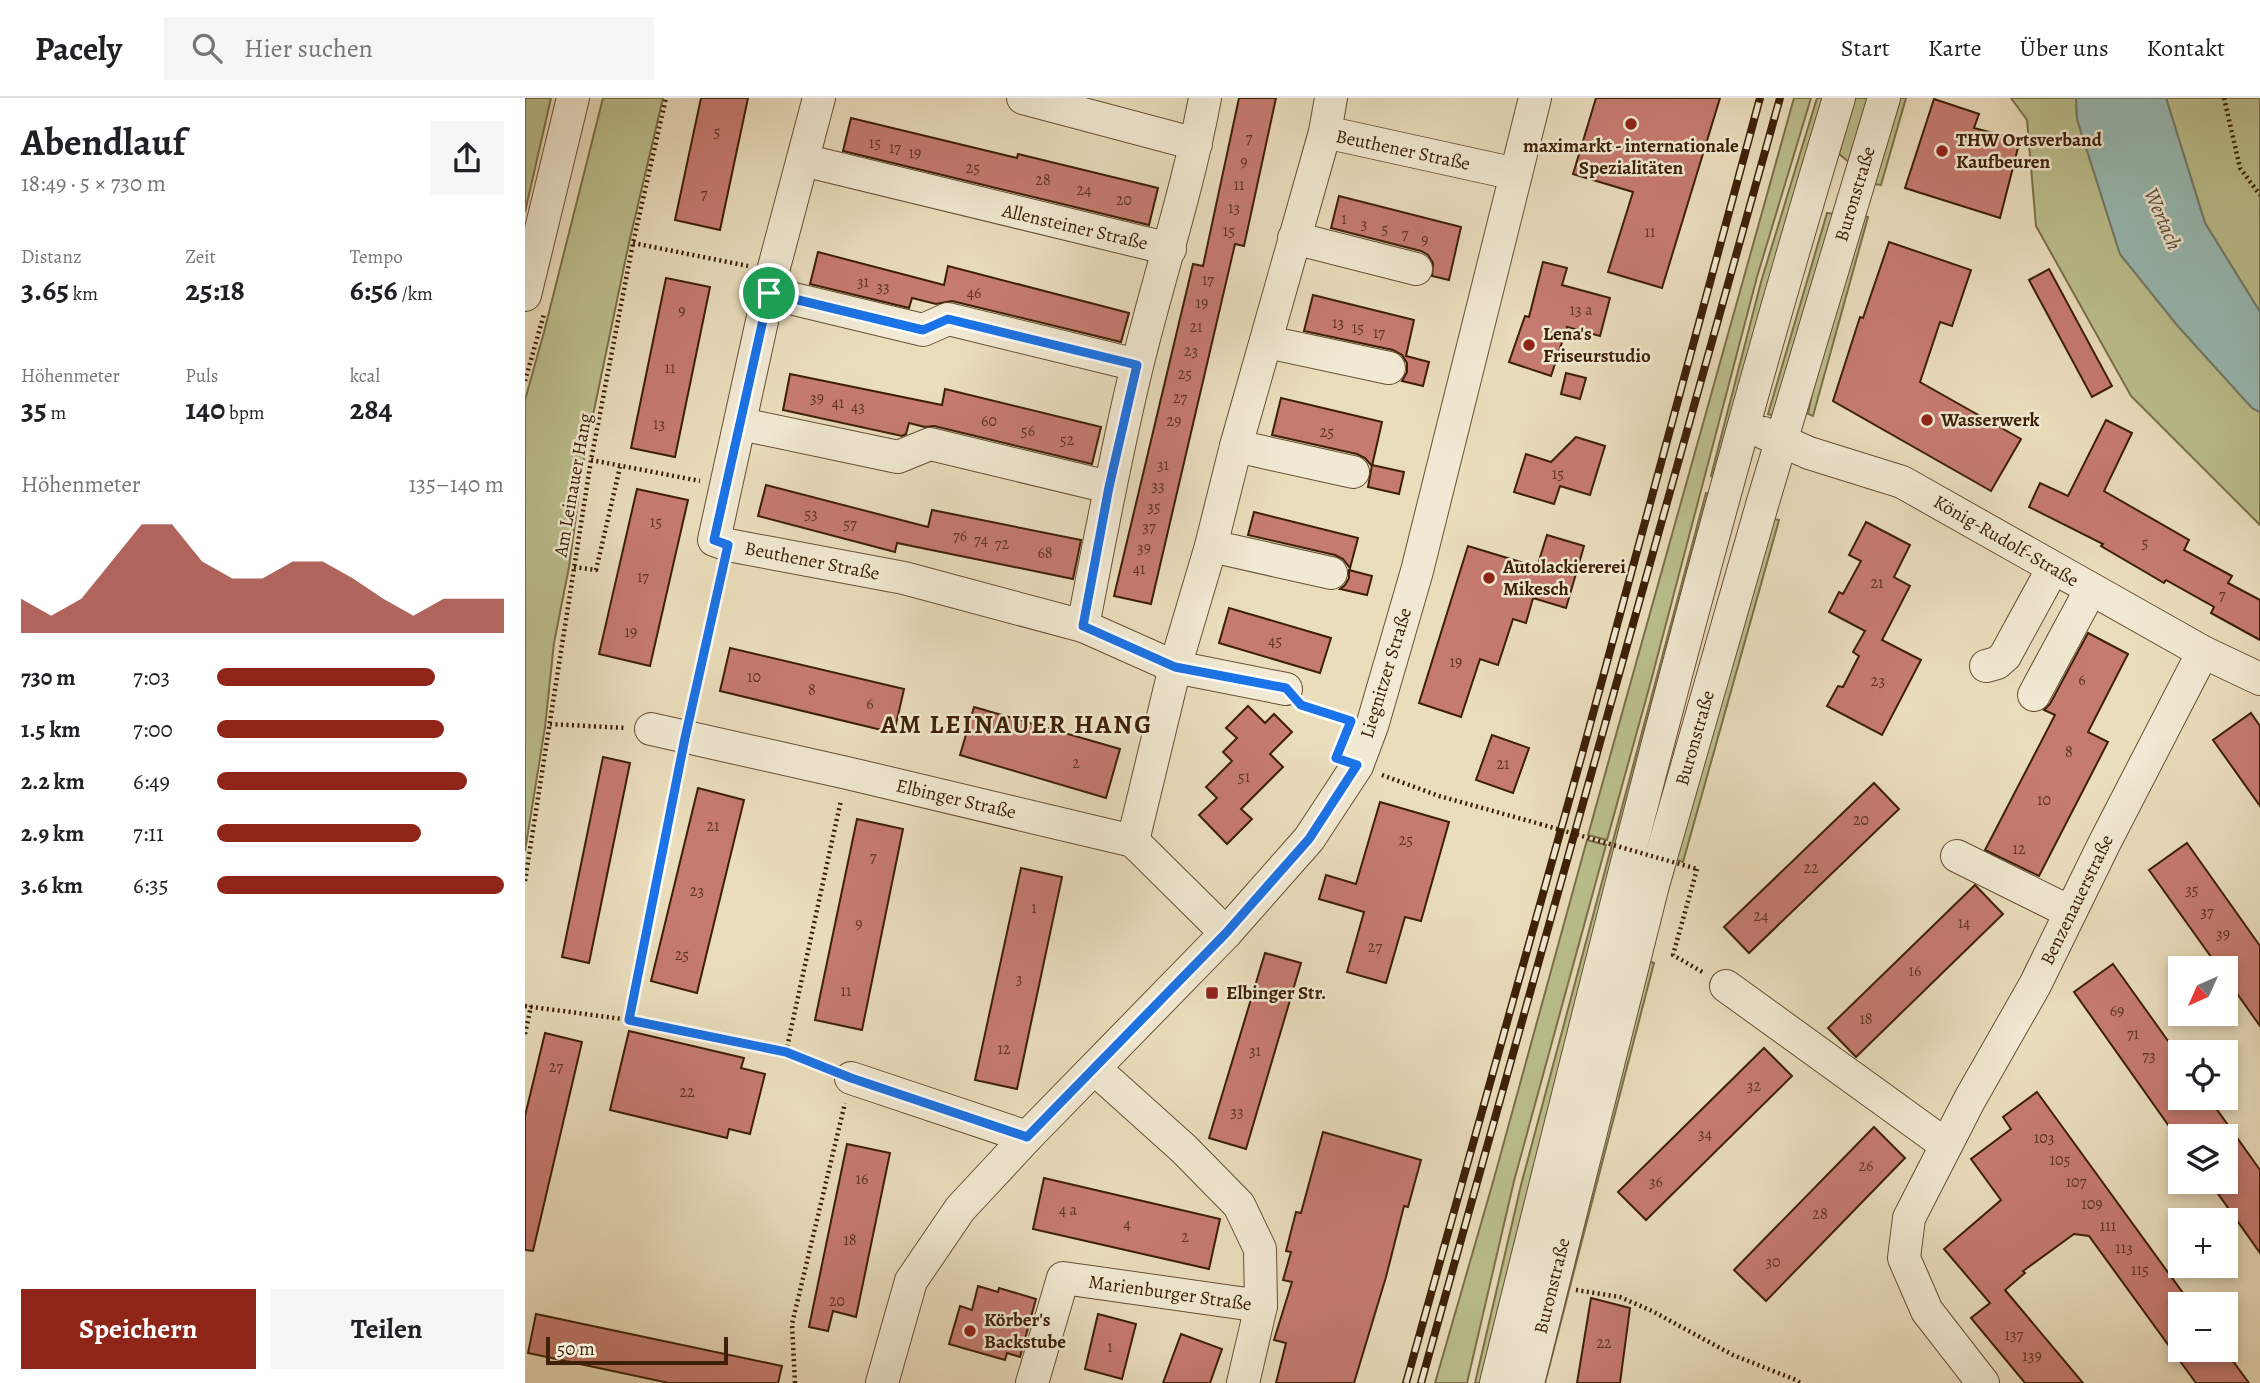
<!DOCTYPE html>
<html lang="de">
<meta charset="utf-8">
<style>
body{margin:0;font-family:Alegreya,serif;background:#f6f6f6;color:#202124;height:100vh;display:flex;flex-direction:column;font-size:26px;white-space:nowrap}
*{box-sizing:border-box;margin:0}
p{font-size:23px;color:#757577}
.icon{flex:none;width:38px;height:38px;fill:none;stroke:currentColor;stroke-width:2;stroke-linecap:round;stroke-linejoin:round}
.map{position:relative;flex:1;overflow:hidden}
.side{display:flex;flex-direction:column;background:#fff;width:525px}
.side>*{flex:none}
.needle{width:46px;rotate:225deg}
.tools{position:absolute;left:1643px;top:858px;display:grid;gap:14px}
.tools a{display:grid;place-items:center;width:70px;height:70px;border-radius:0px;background:#fff;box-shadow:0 4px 10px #0003;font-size:35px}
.scale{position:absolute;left:21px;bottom:18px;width:182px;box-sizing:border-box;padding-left:7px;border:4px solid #3d2005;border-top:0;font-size:19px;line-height:24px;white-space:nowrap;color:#3d2005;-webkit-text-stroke:5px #f1e9d3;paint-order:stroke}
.pin{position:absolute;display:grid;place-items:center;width:60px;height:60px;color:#fff;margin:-30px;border:4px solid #fff;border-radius:50%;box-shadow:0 2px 7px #0007}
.round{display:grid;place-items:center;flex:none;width:74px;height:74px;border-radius:0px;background:#f6f6f6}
.head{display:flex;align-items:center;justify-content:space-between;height:119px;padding:0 21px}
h1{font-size:38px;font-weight:700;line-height:52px}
.stats{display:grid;grid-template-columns:repeat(3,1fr);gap:10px;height:119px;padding:7px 21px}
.stats div{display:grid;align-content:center}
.stats b{font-size:30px;font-weight:700}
.stats small{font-size:19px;font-weight:400}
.stats p{font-size:19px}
.chart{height:196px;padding:14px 21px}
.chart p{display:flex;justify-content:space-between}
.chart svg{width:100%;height:126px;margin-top:7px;fill:#8f2418;opacity:.7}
.button{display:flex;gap:14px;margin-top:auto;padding:14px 21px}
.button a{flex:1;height:80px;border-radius:0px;background:#8f2418;color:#fff;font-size:28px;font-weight:700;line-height:80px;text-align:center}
.button a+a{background:#f6f6f6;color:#202124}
ul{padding:0 21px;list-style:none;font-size:23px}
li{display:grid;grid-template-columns:112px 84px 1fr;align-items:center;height:52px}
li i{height:18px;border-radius:9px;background:#8f2418}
header{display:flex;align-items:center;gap:42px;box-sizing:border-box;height:98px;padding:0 35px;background:#fff;border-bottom:2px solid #e0e0e0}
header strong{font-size:33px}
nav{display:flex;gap:38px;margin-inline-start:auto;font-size:24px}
.search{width:490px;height:63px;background:#f6f6f6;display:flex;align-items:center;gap:18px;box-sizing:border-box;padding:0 24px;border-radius:0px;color:#757577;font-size:26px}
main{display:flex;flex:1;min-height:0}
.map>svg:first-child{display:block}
</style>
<header>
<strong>Pacely</strong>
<div class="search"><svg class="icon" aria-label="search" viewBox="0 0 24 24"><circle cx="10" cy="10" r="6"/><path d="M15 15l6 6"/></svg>Hier suchen</div>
<nav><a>Start</a><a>Karte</a><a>Über uns</a><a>Kontakt</a></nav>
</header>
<main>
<section class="side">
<div class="head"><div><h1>Abendlauf</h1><p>18:49 · 5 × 730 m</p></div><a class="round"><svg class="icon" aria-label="share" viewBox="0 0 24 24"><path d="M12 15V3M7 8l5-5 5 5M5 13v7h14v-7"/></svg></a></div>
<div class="stats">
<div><p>Distanz</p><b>3.65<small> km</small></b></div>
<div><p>Zeit</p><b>25:18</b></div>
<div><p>Tempo</p><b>6:56<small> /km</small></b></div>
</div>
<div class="stats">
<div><p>Höhenmeter</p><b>35<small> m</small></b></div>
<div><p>Puls</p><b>140<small> bpm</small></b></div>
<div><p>kcal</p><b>284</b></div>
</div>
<div class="chart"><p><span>Höhenmeter</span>135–140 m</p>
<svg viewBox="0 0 160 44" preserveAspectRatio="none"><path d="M0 44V32L10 38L20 32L30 19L40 6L50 6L60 19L70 25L80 25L90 19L100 19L110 25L120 32L130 38L140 32L150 32L160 32V44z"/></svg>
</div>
<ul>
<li><b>730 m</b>7:03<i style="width:76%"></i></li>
<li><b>1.5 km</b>7:00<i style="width:79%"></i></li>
<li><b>2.2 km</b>6:49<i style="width:87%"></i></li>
<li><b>2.9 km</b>7:11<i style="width:71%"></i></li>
<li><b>3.6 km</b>6:35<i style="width:100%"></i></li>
</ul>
<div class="button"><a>Speichern</a><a>Teilen</a></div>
</section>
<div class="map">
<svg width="1735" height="1285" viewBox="0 0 1735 1285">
<rect width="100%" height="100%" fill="#eaddbc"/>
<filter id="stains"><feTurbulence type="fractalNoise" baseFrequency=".00286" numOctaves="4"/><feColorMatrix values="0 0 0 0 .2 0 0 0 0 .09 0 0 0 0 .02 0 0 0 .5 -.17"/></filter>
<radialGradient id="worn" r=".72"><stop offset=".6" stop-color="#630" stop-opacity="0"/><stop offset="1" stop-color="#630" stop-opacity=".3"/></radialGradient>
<g fill="#bbbf8d" stroke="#7c7049" stroke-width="2">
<path d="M0,0H26L0,114Z"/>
<path d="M78,0H138L104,145L59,360L44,469L29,545L20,629L0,753V302L19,234Z"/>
<path d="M1269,0H1286L1232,179L1126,583L1082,742L1063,737Z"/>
<path d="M1292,0H1303L1190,380L1186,378L1236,184Z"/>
<path d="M1329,0H1345L1325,65L1314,56Z"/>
<path d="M1371,0H1381L1356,87L1347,86Z"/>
<path d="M1486,0H1551L1552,21L1595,156L1652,227L1727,310L1735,314V427L1606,298L1511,128L1502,22Z"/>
<path d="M1641,0H1735V214L1680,125Z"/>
<path d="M1302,115L1311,116L1252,319L1243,316Z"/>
<path d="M1337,118L1343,119L1288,318L1283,316L1293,267Z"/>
<path d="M1181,395L1184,396L960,1285H950L996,1087Z"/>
<path d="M1248,421L1254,422L1158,764L1149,761Z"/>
<path d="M1062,742L1081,747L989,1083L942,1285H910L968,1084Z"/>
<path d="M1120,862L1129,865L1020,1285H1013Z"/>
</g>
<path fill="#98bbb4" stroke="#747d6e" stroke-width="2" d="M1551,0H1641L1680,125L1735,214V314L1727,310L1652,227L1595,156L1552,21Z"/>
<g fill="#c67b70" stroke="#3d2005" stroke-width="2">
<path d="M176,0H223L195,132L150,122Z"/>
<path d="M714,0H751L719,148L710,146L626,506L589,498L668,166L678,168Z"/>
<path d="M1071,0H1195L1137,190L1083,174L1108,94L1048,76Z"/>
<path d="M1409,1L1454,16L1449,30L1495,42L1475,120L1380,90Z"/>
<path d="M326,20L492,60L493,56L633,90L624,127L318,53Z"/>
<path d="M814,98L936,129L924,182L907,178L908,165L903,157L896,153L806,130Z"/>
<path d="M1364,144L1446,172L1427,228L1415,224L1395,284L1496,341L1466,393L1308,303L1335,219L1338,220Z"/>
<path d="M293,154L419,187L423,168L604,215L596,244L427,203L411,206L387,200L384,210L285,186Z"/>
<path d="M1018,164L1042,170L1037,187L1085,200L1075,238L1042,229L1026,278L984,264L1000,218L1004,219Z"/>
<path d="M1524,171L1587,288L1567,299L1504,182Z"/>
<path d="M141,180L185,189L150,359L106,350Z"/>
<path d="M788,197L889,222L881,258L904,264L898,288L877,283L882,274V265L877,257L868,252L779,233Z"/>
<path d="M1041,275L1061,280L1055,301L1036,296Z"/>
<path d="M265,276L417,307L420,291L576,329L567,366L409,328L400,329L384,325L381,336L377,338L258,312Z"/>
<path d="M756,300L857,324L847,368L840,360L832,356L747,337Z"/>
<path d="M1581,322L1607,335L1579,393L1664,442L1659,452L1707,478L1703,485L1735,502V542L1686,515L1689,509L1641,482L1639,485L1576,448L1578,446L1504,409L1515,385L1543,398Z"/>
<path d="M1051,339L1080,348L1065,397L1035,388L1029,406L989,394L1001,356L1026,364Z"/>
<path d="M847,367L879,374L874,396L843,389Z"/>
<path d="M241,387L403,429L407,412L556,442L548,481L372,445L370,454L233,418Z"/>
<path d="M112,391L163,402L125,568L74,556Z"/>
<path d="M729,414L833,440L825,470L818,461L810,457L723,437Z"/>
<path d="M1341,424L1385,447L1369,479L1385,488L1357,542L1396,562L1357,637L1302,608L1313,588L1318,589L1334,558L1328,554L1340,533L1304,514L1314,494L1318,496L1336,463L1324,457Z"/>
<path d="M1022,437L1059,448L1041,510L1008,500L1001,525L988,521L973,567L955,561L936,619L894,605L943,448L1012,469Z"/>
<path d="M824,472L847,478L842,497L815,491L820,487L824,480Z"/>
<path d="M704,510L806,540L795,575L694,545Z"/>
<path d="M1563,535L1603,556L1563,634L1583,644L1514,778L1460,752L1530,617L1519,612L1525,606Z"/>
<path d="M205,550L379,591L369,635L195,593Z"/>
<path d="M723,608L740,625L749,616L767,634L745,656L758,669L716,711L727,721L702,746L674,717L692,700L681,689L707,663L698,654L712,640L701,630Z"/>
<path d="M449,609L595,651L581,700L435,657Z"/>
<path d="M1726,615L1735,628V708L1688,642Z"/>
<path d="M967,637L1004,650L988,695L951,682Z"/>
<path d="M78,659L105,665L64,865L37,859Z"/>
<path d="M1349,685L1374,711L1224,855L1199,829Z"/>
<path d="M173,690L219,702L172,895L126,883Z"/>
<path d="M855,704L924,724L896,823L880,819L861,885L822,874L839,814L794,801L801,777L831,786Z"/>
<path d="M332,721L378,731L337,932L290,922Z"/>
<path d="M1662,745L1735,848V928L1701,880V870H1694L1624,772Z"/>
<path d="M496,770L537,779L492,991L450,982Z"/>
<path d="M1450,787L1478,816L1331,959L1303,930Z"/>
<path d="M740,855L776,865L721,1051L684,1040Z"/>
<path d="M1588,866L1656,961V999H1683L1735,1072V1155L1684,1083H1701V1038H1651L1549,894Z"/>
<path d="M104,933L219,960L216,970L240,976L225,1036L204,1031L202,1040L85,1012Z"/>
<path d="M20,935L57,944L8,1153L0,1152V1018Z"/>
<path d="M1239,950L1267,978L1121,1122L1093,1094Z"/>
<path d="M1512,994L1666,1206H1656V1251H1699L1724,1285H1671L1564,1138L1549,1136L1498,1173L1500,1175L1480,1192L1558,1285H1500L1446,1220L1465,1205L1419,1151L1476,1102L1446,1061L1486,1031L1478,1019Z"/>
<path d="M1349,1029L1380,1060L1241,1203L1209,1172Z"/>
<path d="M798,1034L896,1062L883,1109L879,1108L861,1179L829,1285H751L761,1245L749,1242L767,1184L758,1182L766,1154L761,1153L771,1114L776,1115Z"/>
<path d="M322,1046L365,1055L331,1219L308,1213L303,1233L284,1229Z"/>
<path d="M519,1080L695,1121L684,1171L508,1131Z"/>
<path d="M453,1188L473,1194L474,1190L511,1201L495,1259L482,1255L480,1262L424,1246L435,1208L447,1212Z"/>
<path d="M1066,1200L1105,1210L1095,1285H1052Z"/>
<path d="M11,1216L257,1268L253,1285H144L3,1255Z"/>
<path d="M573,1216L611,1226L597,1281L560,1271Z"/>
<path d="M656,1236L697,1251L685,1285H638Z"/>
</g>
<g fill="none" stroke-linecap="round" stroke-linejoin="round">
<defs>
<g id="minor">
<path d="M294,0L248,173L189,442L203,447L379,480L558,528C575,441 591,354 612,268C634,178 663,91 680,0"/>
<path d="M498,0L671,46"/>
<path d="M806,0L800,34L991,76"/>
<path d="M278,62L645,151"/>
<path d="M769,140L891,171"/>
<path d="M244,195L398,232L423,221L612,267"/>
<path d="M0,197L48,0"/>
<path d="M742,244L864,270"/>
<path d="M216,326L373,359L405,346L584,389"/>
<path d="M1239,335L1284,355L1377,384L1678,554L1735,581"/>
<path d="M711,348L828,374"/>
<path d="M686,448L806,475"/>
<path d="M558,528L650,569L761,591"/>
<path d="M1461,568L1472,565L1480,558L1528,470"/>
<path d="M1509,597L1566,491"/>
<path d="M126,631L322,675L608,743L701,835"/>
<path d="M608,743L650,569L686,448L711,348L800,34"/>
<path d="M1432,758L1545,814"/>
<path d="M1201,888L1421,1047"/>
<path d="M570,971L659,1051L714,1107L735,1151L736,1208L718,1285"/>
<path d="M326,980L502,1039"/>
<path d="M357,1285L386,1183L435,1111L502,1039L701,835L784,741L832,668L847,628L892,473L1010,0"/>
<path d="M507,1285L538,1180L736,1208"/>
<path d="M971,1285C1078,855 1185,424 1314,0"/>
<path d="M1003,1285L1128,787L1237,407L1359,0"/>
<path d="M1458,1285L1402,1213L1379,1160L1384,1120L1445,1001L1510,887L1579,746L1678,554"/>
</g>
</defs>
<use href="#minor" stroke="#684f33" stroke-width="34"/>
<g stroke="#3d2005" stroke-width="4.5" stroke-dasharray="2 3.5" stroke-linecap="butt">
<path d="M1699,0L1715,70L1735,97"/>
<path d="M108,145L223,168"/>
<path d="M0,283L19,216"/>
<path d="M66,362L175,383"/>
<path d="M49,469L71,472L95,369"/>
<path d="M779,608L821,622"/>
<path d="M166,614L197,472"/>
<path d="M25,626L101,630"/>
<path d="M857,677L914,698L1015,726"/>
<path d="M1172,771L1148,857L1179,875"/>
<path d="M0,783L66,362L108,145L141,0"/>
<path d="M0,908L105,922L261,954L303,971"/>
<path d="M105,922L155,663"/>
<path d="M0,936L6,908"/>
<path d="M261,954L316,702"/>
<path d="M1051,1192L1095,1199L1127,1213L1208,1257L1271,1282L1275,1285"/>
<path d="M270,1285L267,1226L320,1005"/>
</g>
<use href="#minor" stroke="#f1e9d3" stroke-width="32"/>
<defs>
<g id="rail">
<path d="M881,1285L1056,660L1235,0"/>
<path d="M896,1285L1255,0"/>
</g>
</defs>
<use href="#rail" stroke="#3d2005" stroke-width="8"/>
<use href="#rail" stroke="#f1e9d3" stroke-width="5" stroke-dasharray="16" stroke-linecap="butt"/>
<path stroke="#3d2005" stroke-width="4.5" stroke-dasharray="2 3.5" stroke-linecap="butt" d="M1015,726L1172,771"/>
</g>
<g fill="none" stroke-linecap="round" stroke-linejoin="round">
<defs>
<path id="route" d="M244,195L398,232L423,221L612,267L584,389L558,528L650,569L761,590L776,607L826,623L811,660L832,667L784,741L701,835L502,1039L326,980L261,954L104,922L160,640L203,447L189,442Z"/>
</defs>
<use href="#route" stroke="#fff" stroke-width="14"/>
<use href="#route" stroke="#1a73e8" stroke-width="9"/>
</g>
<g fill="#8f2418" stroke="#f1e9d3" stroke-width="2.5">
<circle cx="1106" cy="26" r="7"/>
<circle cx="1417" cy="53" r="7"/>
<circle cx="1004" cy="247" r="7"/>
<circle cx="1402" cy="322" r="7"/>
<circle cx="964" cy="480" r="7"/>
<rect x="680" y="888" width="14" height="14" rx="3.5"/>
<circle cx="445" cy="1233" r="7"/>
</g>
<g text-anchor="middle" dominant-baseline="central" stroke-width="5" stroke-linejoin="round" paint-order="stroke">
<g font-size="16" fill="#5f3720">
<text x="192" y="34">5</text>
<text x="724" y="40">7</text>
<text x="350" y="45">15</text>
<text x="370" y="50">17</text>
<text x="390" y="55">19</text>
<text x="719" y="64">9</text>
<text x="448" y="70">25</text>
<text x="518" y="82">28</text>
<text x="714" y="87">11</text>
<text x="559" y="92">24</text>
<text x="179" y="96">7</text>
<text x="599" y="102">20</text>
<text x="709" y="110">13</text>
<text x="819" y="121">1</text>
<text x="839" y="126">3</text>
<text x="860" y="131">5</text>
<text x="704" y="133">15</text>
<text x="1125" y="134">11</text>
<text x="880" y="136">7</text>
<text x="900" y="142">9</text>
<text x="683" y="182">17</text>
<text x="338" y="184">31</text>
<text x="358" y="189">33</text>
<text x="449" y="195">46</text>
<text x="677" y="205">19</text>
<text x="1056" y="212">13 a</text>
<text x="157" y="213">9</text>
<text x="813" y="225">13</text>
<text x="671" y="229">21</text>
<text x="833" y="230">15</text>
<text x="854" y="235">17</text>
<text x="666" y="253">23</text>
<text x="145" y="270">11</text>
<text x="660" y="276">25</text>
<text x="292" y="300">39</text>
<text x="655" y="300">27</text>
<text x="313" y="305">41</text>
<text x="333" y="309">43</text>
<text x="464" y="323">60</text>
<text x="649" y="323">29</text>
<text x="134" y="326">13</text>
<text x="503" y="333">56</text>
<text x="802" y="334">25</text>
<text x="542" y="342">52</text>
<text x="638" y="367">31</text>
<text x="1033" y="376">15</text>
<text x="633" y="388">33</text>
<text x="629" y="409">35</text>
<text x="286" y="416">53</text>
<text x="131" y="424">15</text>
<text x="325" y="426">57</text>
<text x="624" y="429">37</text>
<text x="435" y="438">76</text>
<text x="456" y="442">74</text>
<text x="1620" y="445">5</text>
<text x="477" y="446">72</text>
<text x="619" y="450">39</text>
<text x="520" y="455">68</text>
<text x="614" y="471">41</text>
<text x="118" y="479">17</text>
<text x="1352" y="485">21</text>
<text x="1697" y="497">7</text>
<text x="106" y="534">19</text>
<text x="750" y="543">45</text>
<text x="931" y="564">19</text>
<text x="229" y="579">10</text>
<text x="1557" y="582">6</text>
<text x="1353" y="583">23</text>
<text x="287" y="592">8</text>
<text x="345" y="606">6</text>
<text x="1544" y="654">8</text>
<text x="551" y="665">2</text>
<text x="978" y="666">21</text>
<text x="719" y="679">51</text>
<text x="1519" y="702">10</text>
<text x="1336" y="722">20</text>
<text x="188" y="728">21</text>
<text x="881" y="742">25</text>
<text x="1494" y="751">12</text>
<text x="348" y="759">7</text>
<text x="1286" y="770">22</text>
<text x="1667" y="792">35</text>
<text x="172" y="793">23</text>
<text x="509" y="810">1</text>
<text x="1682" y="814">37</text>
<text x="1236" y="818">24</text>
<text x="1439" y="825">14</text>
<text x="334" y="826">9</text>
<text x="1698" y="836">39</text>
<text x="850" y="849">27</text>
<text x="157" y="857">25</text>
<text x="1390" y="873">16</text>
<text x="494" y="881">3</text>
<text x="321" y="893">11</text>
<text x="1592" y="913">69</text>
<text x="1341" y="921">18</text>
<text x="1608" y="936">71</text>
<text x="479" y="951">12</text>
<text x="730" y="953">31</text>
<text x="1624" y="958">73</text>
<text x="31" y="969">27</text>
<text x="1229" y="988">32</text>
<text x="162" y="994">22</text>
<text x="712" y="1014">33</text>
<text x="1180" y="1036">34</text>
<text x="1519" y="1040">103</text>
<text x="1535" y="1062">105</text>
<text x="1341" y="1068">26</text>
<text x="337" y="1081">16</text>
<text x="1131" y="1084">36</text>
<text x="1551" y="1084">107</text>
<text x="1567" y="1106">109</text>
<text x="543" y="1112">4 a</text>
<text x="1295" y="1116">28</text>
<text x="602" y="1126">4</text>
<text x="1583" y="1128">111</text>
<text x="660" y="1139">2</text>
<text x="325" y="1142">18</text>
<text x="1599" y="1150">113</text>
<text x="1248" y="1164">30</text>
<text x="1615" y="1172">115</text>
<text x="312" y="1203">20</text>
<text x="1489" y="1237">137</text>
<text x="1079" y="1245">22</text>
<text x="585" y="1249">1</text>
<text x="1507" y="1258">139</text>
</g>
<g font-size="19" font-weight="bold" fill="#3d2005" stroke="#f1e9d3" text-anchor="start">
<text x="1431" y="42">THW Ortsverband<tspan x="1431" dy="22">Kaufbeuren</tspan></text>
<text x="1106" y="48" text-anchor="middle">maximarkt - internationale<tspan x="1106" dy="22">Spezialitäten</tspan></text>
<text x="1018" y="236">Lena's<tspan x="1018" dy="22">Friseurstudio</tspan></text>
<text x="1416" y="322">Wasserwerk</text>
<text x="978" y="469">Autolackiererei<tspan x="978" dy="22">Mikesch</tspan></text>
<text x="701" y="895">Elbinger Str.</text>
<text x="459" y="1222">Körber's<tspan x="459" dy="22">Backstube</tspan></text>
</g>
<g font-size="19" fill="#3d2005" stroke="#f1e9d3">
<text transform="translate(878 52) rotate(12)">Beuthener Straße</text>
<text transform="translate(1330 96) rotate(-73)">Buronstraße</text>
<text transform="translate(550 129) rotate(13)">Allensteiner Straße</text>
<text transform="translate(48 387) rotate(-80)">Am Leinauer Hang</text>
<text transform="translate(1481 443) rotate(30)">König-Rudolf-Straße</text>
<text transform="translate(287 463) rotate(11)">Beuthener Straße</text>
<text transform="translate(861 575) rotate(-73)">Liegnitzer Straße</text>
<text transform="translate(1170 640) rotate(-74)">Buronstraße</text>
<text transform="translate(431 701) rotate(13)">Elbinger Straße</text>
<text transform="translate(1552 802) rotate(-64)">Benzenauerstraße</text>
<text transform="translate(1027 1188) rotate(-76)">Buronstraße</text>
<text transform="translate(645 1195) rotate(8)">Marienburger Straße</text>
</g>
<g font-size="21" font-style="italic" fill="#584e3a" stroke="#f1e9d3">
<text transform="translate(1638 121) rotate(67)">Wertach</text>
</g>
<g font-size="26" font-weight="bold" letter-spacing="2" fill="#3d2005" stroke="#f1e9d3">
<text x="492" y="626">AM LEINAUER HANG</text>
</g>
</g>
<rect width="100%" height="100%" filter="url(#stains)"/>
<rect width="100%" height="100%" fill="url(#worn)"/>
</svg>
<div class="tools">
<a><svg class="needle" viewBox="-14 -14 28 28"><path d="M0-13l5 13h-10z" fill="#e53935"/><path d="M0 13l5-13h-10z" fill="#757577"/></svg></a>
<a><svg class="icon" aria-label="locate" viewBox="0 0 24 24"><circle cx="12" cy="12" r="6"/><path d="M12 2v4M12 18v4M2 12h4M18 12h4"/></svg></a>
<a><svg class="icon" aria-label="layers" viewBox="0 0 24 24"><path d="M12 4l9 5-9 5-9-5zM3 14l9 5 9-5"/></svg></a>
<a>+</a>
<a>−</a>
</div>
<div class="scale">50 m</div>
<div class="pin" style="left:244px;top:195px;background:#1e9e55"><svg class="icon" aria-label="arrive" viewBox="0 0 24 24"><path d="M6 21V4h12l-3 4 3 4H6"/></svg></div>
</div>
</main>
